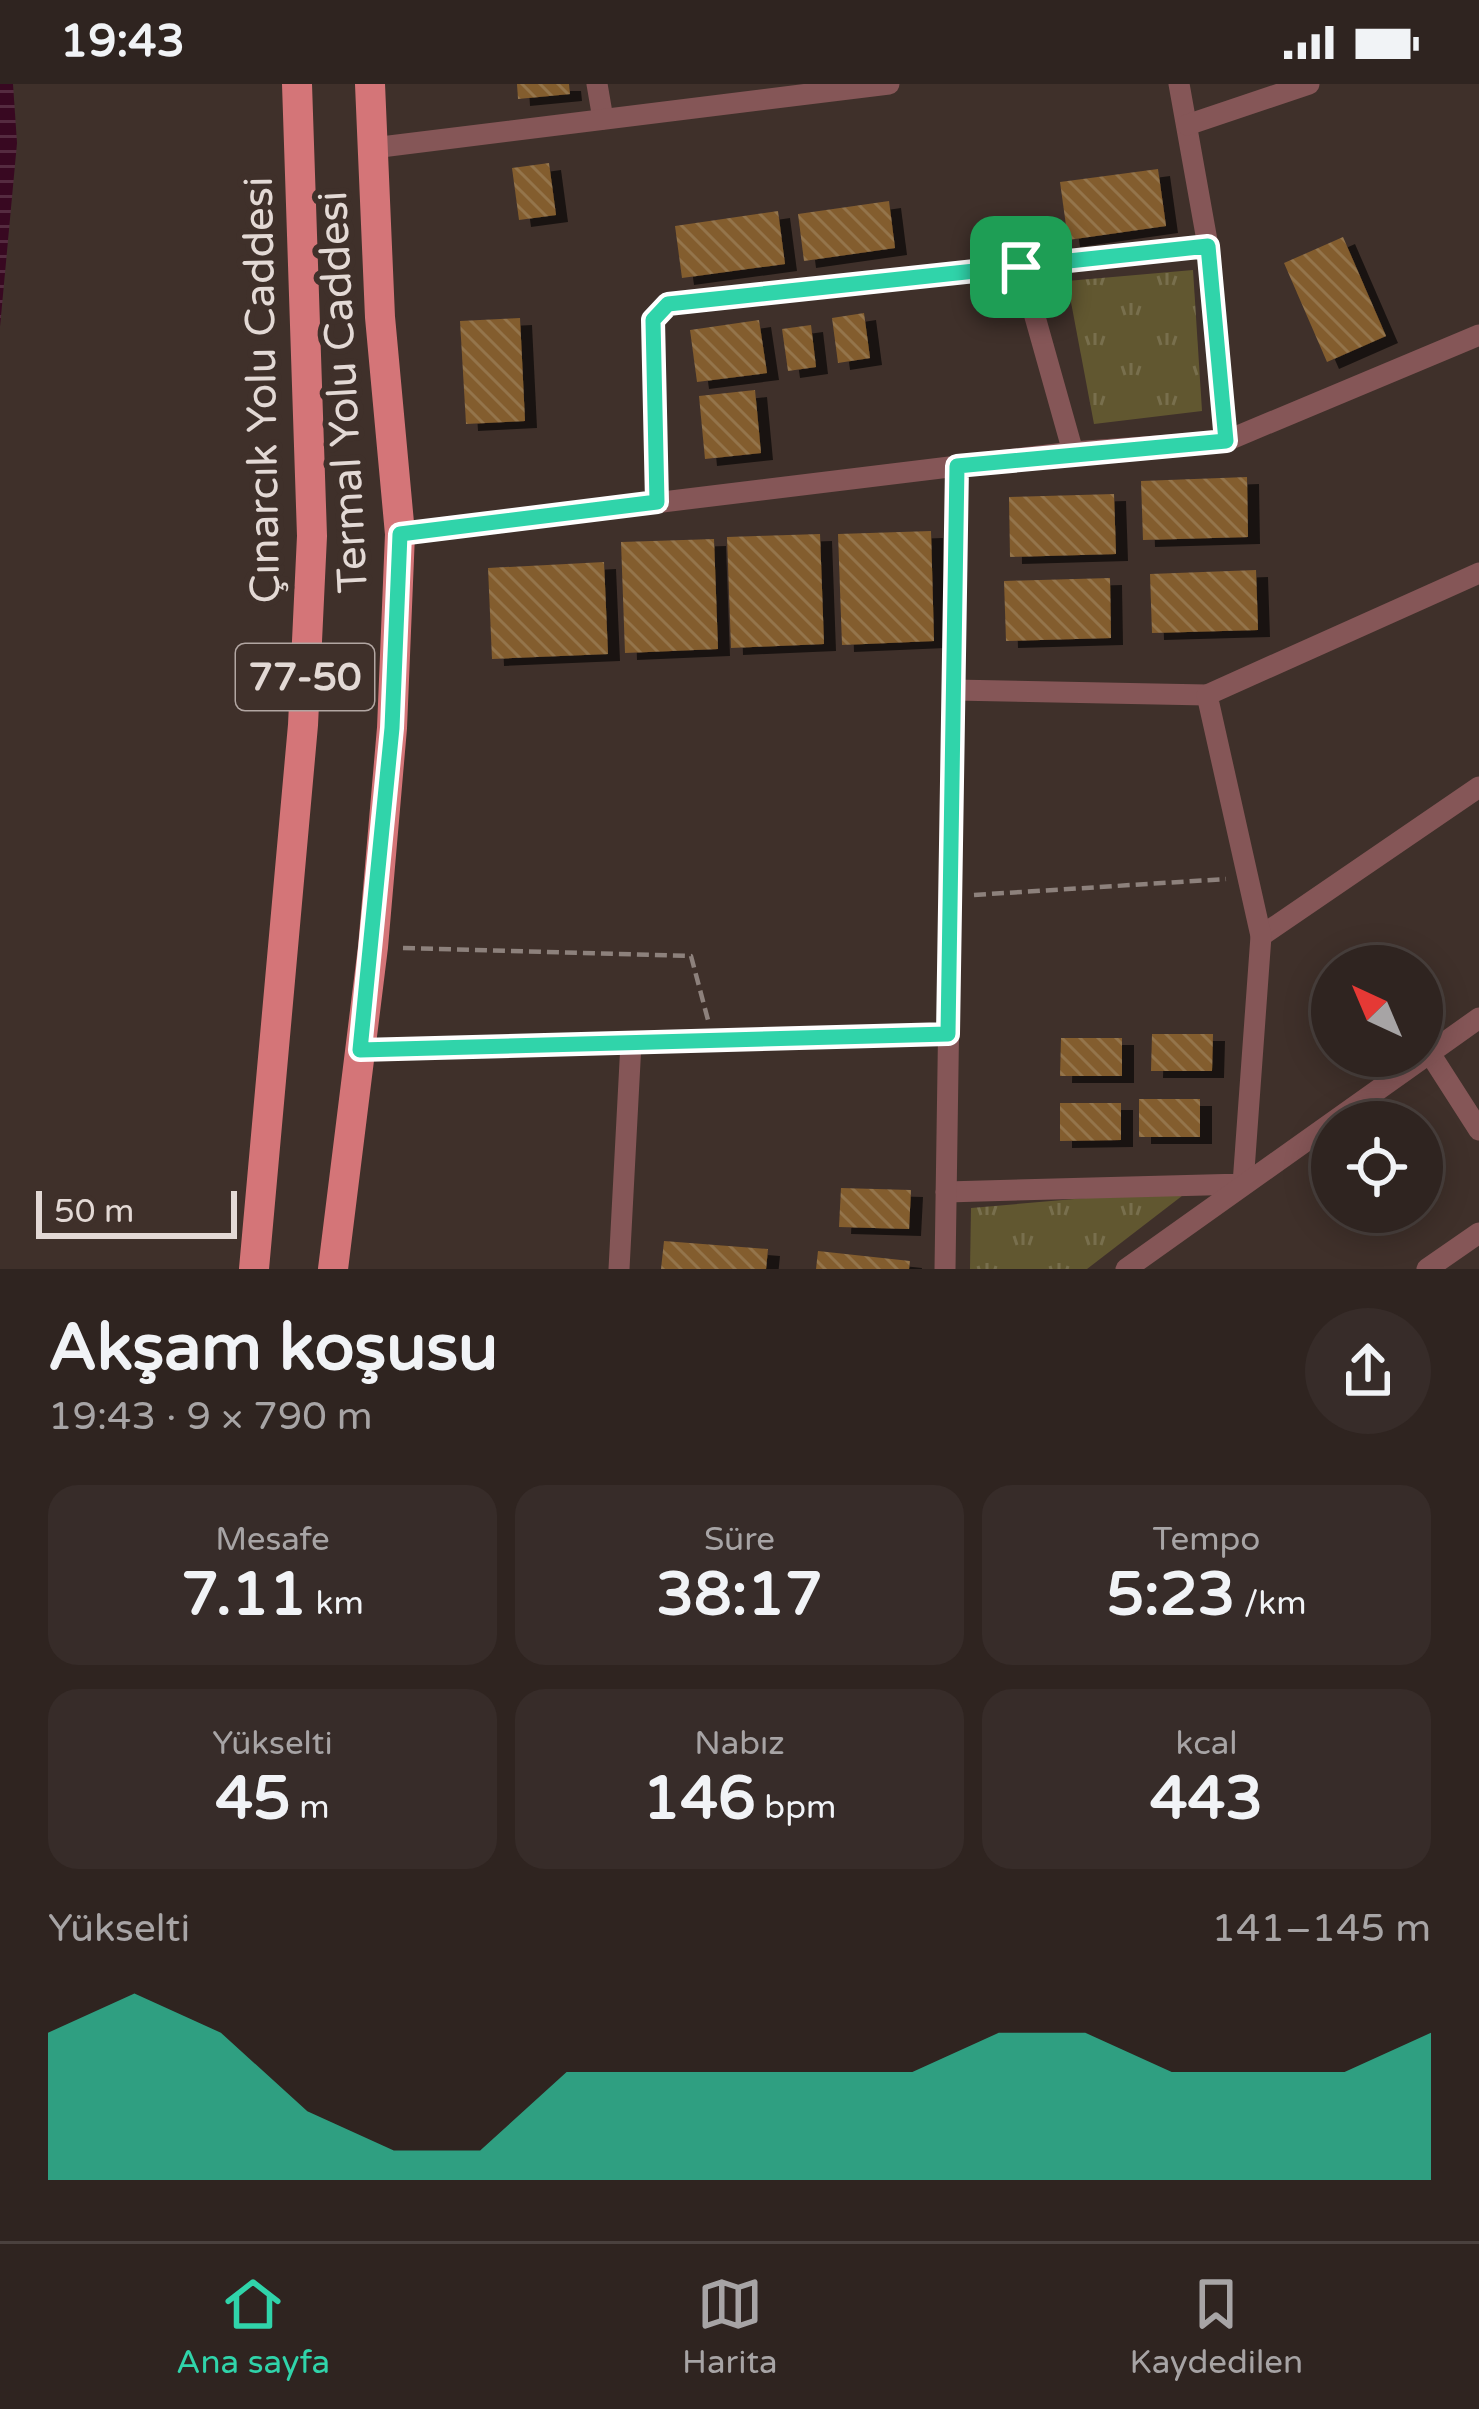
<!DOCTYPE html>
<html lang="tr">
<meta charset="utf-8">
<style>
body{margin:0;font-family:"Varela Round",sans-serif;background:#372c29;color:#f1f3f6;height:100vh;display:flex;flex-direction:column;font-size:45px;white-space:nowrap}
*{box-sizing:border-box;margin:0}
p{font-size:39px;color:#a7a4a5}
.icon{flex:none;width:66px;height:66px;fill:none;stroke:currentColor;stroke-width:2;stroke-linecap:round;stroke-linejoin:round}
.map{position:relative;height:1185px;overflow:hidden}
.panel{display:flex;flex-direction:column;background:#2f2420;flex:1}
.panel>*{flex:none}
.needle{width:78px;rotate:316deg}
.tools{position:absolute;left:1311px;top:861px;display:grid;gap:24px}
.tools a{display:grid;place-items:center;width:132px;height:132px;border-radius:50%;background:#2f2420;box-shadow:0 6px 30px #0003,0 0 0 3px #4a413e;font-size:60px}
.scale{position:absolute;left:36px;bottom:30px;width:201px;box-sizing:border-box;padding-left:12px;border:6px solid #e3d9d5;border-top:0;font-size:33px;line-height:42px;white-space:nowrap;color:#e3d9d5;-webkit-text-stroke:9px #3f302a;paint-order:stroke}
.pin{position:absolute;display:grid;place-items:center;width:102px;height:102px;color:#fff;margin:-51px;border-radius:24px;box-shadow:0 6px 18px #0006}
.round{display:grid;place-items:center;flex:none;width:126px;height:126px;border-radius:63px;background:#372c29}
.head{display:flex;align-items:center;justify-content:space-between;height:204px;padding:0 48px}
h1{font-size:66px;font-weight:700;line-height:90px}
.stats{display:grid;grid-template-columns:repeat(3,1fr);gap:18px;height:204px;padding:12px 48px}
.stats div{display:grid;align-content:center;border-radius:30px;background:#372c29;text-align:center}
.stats b{font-size:60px;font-weight:700}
.stats small{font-size:33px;font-weight:400}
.stats p{font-size:33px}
.chart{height:336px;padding:24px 48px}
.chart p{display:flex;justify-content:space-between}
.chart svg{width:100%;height:216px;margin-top:12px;fill:#30d4aa;opacity:.7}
.status{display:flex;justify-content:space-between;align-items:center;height:84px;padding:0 60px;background:#2f2420;direction:ltr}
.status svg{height:33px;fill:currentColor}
.dock{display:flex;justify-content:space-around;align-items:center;height:168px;border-top:3px solid #4a413e;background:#2f2420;font-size:33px;color:#a7a4a5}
.dock a{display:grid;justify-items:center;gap:6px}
.dock .active{color:#30d4aa}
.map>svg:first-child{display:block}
</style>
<div class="status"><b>19:43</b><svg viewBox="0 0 49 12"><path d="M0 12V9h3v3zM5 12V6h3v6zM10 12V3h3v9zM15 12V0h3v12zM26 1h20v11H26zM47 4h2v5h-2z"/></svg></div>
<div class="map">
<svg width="1479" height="1185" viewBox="0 0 1479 1185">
<defs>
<pattern id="grass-tufts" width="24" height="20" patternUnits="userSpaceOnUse" patternTransform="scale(3)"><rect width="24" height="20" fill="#615730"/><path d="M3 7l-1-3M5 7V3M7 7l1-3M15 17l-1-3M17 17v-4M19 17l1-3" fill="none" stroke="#786f4d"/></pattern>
<pattern id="water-rules" width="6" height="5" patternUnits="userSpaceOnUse" patternTransform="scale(3)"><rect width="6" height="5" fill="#380821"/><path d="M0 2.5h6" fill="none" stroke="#552b40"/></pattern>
<pattern id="building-back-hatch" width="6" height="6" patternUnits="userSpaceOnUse" patternTransform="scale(3)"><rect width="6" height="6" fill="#835d2f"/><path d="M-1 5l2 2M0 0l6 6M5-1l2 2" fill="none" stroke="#94744c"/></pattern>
<filter id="shadow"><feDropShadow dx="12" dy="7" stdDeviation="0" flood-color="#0009"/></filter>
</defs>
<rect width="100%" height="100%" fill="#3f302a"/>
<g fill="url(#grass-tufts)">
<path d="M1193,186L1202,327L1094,340L1067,197Z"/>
<path d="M1191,1105L1087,1185H970L971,1124Z"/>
</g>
<path fill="url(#water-rules)" d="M0,0H13L17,59L0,243Z"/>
<g fill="url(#building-back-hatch)" filter="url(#shadow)">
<path d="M517,0H569L570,10L518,15Z"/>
<path d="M549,79L556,131L519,136L512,84Z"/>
<path d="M1158,85L1166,142L1068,156L1060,98Z"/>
<path d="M889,117L895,164L804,177L798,130Z"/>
<path d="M778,127L785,180L682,194L675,142Z"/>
<path d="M1343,153L1386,252L1327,278L1284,179Z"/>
<path d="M864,229L870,274L838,279L832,234Z"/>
<path d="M520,234L525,337L466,340L460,237Z"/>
<path d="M759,236L767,289L697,298L690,246Z"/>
<path d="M811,241L816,283L788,287L782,245Z"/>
<path d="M755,306L761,369L705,375L699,312Z"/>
<path d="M1247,393L1248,453L1143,456L1141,397Z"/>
<path d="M1114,410L1116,470L1010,473L1009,413Z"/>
<path d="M931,447L934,557L842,561L838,450Z"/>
<path d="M820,450L824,560L731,564L727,453Z"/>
<path d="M714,455L718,565L625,569L621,458Z"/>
<path d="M604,478L608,570L492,575L488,484Z"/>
<path d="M1256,486L1258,546L1152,549L1150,490Z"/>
<path d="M1110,494L1111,554L1006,557L1004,497Z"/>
<path d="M1152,950H1213L1212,987H1151Z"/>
<path d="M1061,954H1122V992H1060Z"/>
<rect x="1139" y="1015" width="61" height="38"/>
<path d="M1060,1019H1121V1056L1060,1057Z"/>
<path d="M841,1104L911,1106L909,1145L839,1143Z"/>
<path d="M664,1157L768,1165L766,1185H661Z"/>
<path d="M818,1167L910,1177L909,1185H816Z"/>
</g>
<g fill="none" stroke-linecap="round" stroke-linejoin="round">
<g stroke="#8d817c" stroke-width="4.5" stroke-dasharray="12 6" stroke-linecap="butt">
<path d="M974,811L1226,795"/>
<path d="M403,864L691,872L708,936"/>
</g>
<g stroke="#855657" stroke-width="21">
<path d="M597,0L603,35"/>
<path d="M1179,0L1208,162L1226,357"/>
<path d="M1187,41L1309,0"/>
<path d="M373,64L889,0"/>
<path d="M1021,183L1073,368"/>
<path d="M657,418L653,236L668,221L1208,162"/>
<path d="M400,450L1073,368L1226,357L1479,251"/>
<path d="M953,606L1207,611"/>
<path d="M1261,852L1479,703"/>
<path d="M360,966L948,950"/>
<path d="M1429,968L1479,1046"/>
<path d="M946,1108L1243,1100L1261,852L1207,611L1479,489"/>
<path d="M619,1185L631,959"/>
<path d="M945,1185L957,382"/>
<path d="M1126,1185L1479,934"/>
<path d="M1427,1185L1479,1149"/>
</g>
<g stroke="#d47578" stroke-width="30">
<path d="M254,1185L303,641L312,452L297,0"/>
<path d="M333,1185L373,863L392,644L400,450L380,233L370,0"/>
</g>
</g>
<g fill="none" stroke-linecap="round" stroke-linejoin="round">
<defs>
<path id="route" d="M1208,162L1226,357L957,382L948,950L360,966L392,644L400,450L657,418L653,236L668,220Z"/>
</defs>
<use href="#route" stroke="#fff" stroke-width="24"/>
<use href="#route" stroke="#30d4aa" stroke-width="15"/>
</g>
<g text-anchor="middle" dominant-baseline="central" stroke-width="12" stroke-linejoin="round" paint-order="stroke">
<rect fill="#3f302a" stroke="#b2a6a2" stroke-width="3" x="236" y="560" width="138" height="66" rx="9"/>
<g font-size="39" font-weight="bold" fill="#e3d9d5">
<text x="305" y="593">77-50</text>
</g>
<g font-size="42" fill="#e3d9d5" stroke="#3f302a">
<text transform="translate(262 306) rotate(-91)">Çınarcık Yolu Caddesi</text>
<text transform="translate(343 308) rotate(-93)">Termal Yolu Caddesi</text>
</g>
</g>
</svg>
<div class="tools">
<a><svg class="needle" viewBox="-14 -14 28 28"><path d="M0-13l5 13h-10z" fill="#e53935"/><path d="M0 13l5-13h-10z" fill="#a7a4a5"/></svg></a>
<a><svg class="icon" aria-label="locate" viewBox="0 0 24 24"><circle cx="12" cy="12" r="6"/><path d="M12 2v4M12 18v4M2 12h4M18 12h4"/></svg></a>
</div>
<div class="scale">50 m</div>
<div class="pin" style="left:1021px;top:183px;background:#1e9e55"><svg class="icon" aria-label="arrive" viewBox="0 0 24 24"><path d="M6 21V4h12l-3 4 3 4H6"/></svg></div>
</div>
<section class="panel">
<div class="head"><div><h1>Akşam koşusu</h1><p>19:43 · 9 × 790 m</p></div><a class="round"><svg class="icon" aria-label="share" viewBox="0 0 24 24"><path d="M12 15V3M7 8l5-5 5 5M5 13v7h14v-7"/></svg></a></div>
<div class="stats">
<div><p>Mesafe</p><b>7.11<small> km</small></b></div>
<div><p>Süre</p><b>38:17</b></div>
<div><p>Tempo</p><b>5:23<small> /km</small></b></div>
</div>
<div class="stats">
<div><p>Yükselti</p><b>45<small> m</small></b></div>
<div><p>Nabız</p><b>146<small> bpm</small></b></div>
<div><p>kcal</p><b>443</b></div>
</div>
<div class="chart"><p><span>Yükselti</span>141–145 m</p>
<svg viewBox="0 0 160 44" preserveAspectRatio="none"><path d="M0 44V14L10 6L20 14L30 30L40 38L50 38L60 22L70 22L80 22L90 22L100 22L110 14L120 14L130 22L140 22L150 22L160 14V44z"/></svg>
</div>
</section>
<nav class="dock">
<a class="active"><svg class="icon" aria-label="home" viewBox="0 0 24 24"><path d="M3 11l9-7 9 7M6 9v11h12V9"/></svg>Ana sayfa</a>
<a><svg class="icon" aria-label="map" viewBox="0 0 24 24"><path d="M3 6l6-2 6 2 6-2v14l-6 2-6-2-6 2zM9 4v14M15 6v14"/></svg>Harita</a>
<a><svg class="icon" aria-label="saved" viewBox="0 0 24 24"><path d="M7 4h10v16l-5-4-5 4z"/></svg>Kaydedilen</a>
</nav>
